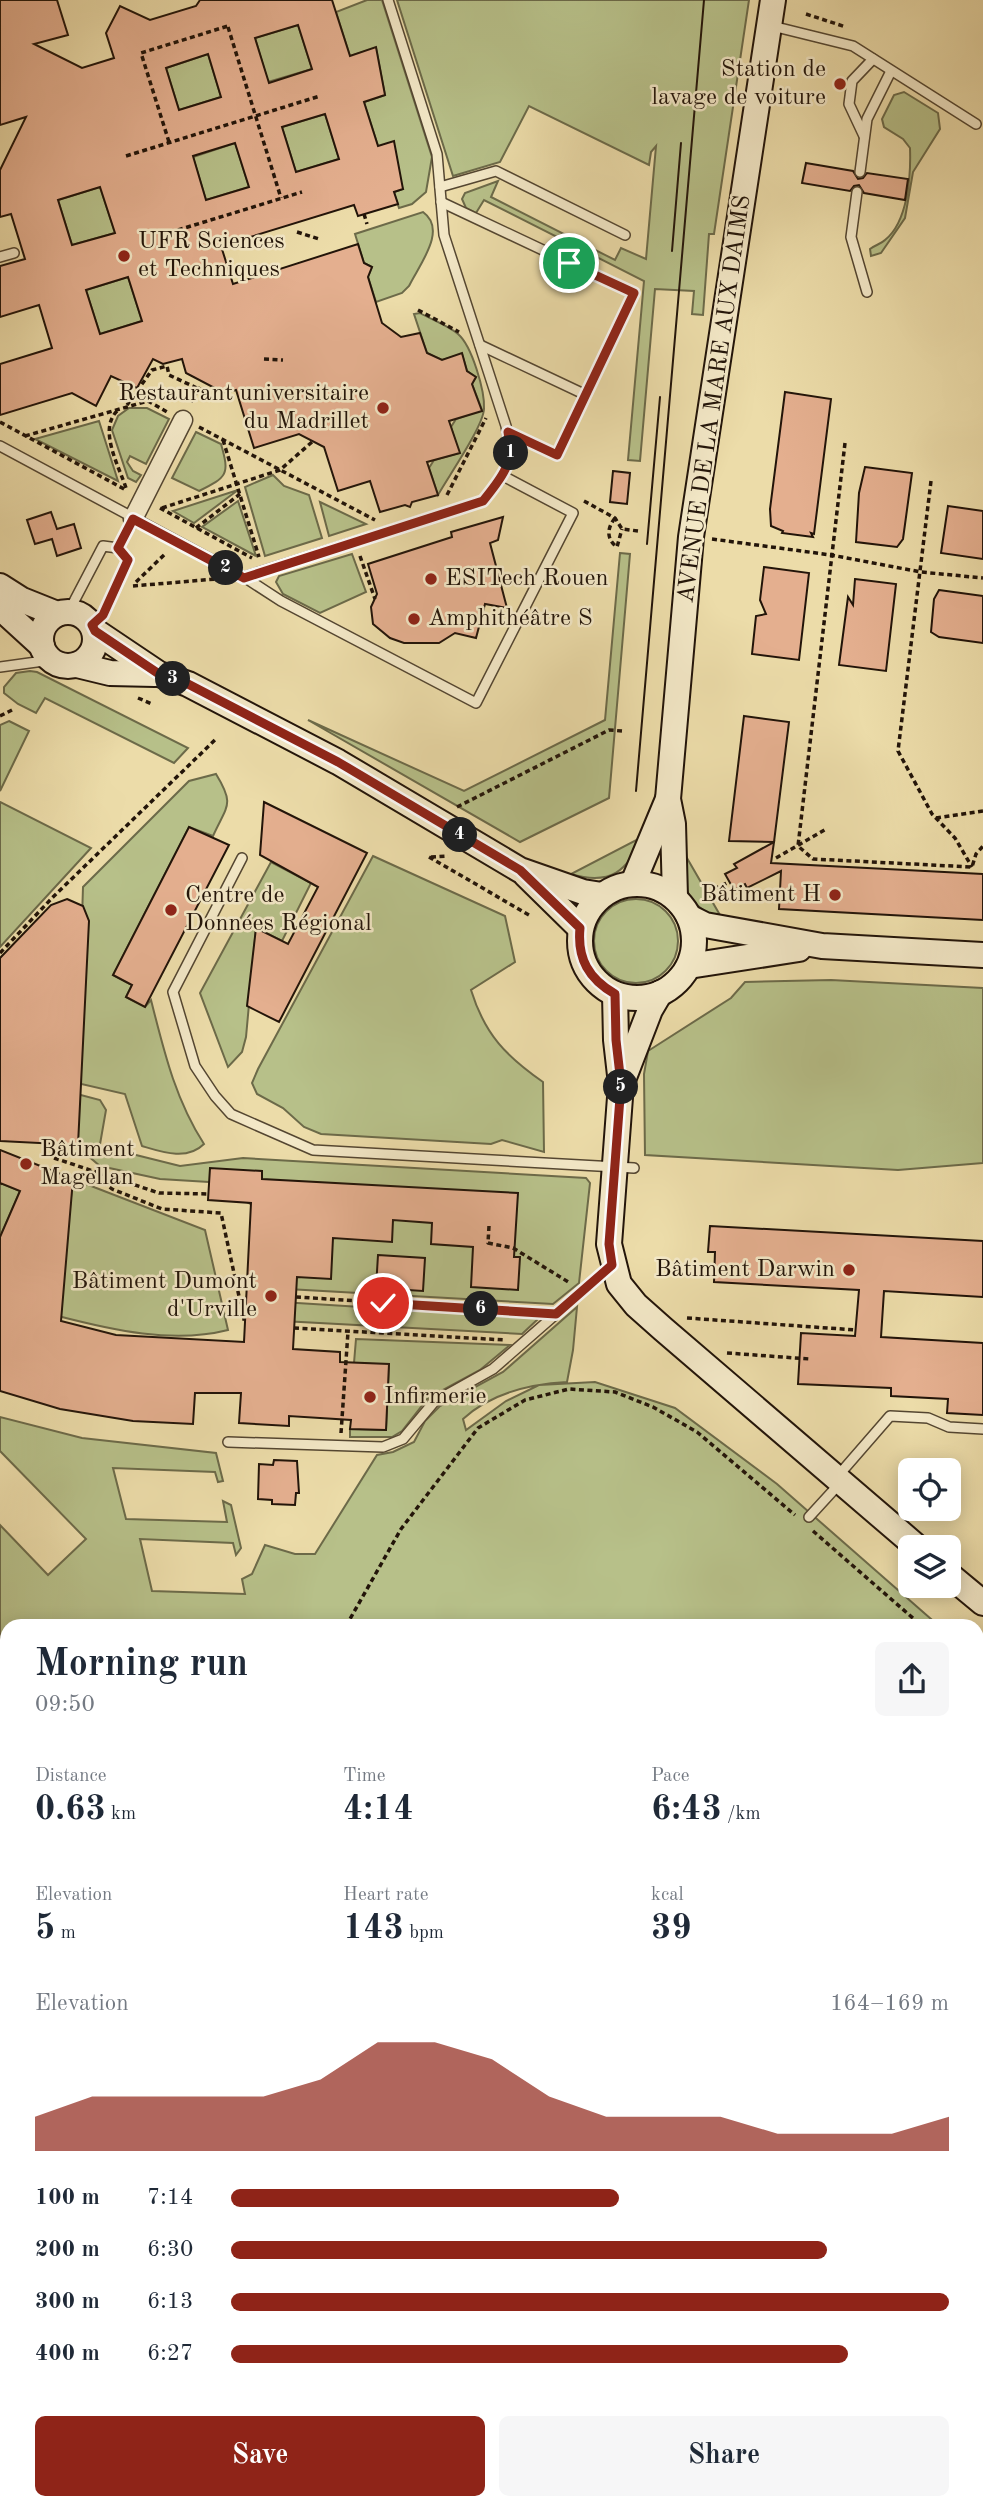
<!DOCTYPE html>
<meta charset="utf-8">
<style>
body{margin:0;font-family:"Old Standard TT",serif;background:#f6f6f7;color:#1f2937;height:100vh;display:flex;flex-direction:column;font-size:26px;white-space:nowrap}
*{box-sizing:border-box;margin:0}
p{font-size:23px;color:#747a83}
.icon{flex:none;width:38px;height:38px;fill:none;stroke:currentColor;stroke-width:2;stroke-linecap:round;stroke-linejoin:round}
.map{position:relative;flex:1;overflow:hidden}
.panel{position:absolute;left:0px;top:1619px;width:984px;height:891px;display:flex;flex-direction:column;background:#fff;border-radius:21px 21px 0 0;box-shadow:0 4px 18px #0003}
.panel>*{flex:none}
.buttons{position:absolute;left:898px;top:1458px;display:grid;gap:14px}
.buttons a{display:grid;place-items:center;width:63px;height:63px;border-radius:10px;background:#fff;box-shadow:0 4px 18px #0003;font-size:35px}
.pin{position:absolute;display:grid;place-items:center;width:60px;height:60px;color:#fff;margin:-30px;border:4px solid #fff;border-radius:50%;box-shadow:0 2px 7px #0007}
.km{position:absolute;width:35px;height:35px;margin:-18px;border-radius:50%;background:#222;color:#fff;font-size:19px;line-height:35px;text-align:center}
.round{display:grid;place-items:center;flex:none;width:74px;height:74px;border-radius:10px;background:#f6f6f7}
.overview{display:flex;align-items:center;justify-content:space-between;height:119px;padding:0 35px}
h1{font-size:38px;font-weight:700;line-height:52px}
.stats{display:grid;grid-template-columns:repeat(3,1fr);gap:10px;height:119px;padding:7px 35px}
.stats div{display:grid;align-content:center}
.stats b{font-size:35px;font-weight:700}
.stats small{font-size:19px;font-weight:400}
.stats p{font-size:19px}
.chart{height:196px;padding:14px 35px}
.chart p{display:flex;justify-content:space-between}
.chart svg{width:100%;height:126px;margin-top:7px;fill:#8f2418;opacity:.7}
.primary-button{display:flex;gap:14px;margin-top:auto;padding:14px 35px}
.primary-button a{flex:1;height:80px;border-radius:10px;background:#8f2418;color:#fff;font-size:28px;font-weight:700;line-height:80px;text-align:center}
.primary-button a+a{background:#f6f6f7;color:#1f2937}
ul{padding:0 35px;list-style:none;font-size:23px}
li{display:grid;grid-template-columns:112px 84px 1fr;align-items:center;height:52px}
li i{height:18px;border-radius:9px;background:#8f2418}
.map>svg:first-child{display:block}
</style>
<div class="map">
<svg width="983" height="2508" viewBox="0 0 983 2508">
<rect width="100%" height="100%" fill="#ecdca9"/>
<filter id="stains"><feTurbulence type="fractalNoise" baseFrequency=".00286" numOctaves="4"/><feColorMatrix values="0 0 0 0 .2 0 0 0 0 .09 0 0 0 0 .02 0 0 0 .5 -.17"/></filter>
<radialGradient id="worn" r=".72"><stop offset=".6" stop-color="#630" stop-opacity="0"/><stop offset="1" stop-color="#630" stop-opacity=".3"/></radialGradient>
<g fill="#b7c089" stroke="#6c6a49" stroke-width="2">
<path d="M367,0H382L432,157L426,192L412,204L399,208L394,192L403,189L378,146L364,102L385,95L376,48L350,56L336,12Z"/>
<path d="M397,0H749L714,234H709L703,315L692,314L694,291L655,289L640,461L628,460L644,281L484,200L476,213L466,208L462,199L465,193L498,181L491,197L615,260L621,248L646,259L656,146L651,152L649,165L529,106L500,162L453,176Z"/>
<path d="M298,25L312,69L268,82L255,38Z"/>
<path d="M208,54L221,97L179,110L166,68Z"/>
<path d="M904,92L938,113L940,129L913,172L905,218L881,253L871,256L870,249C875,245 881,244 885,240C908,222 911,175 910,148L903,139L884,127L882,119L894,95Z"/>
<path d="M325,114L339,159L296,172L282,127Z"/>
<path d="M235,143L249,187L206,200L193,157Z"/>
<path d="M100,187L115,233L72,245L58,200Z"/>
<path d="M423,212C448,230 419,265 409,286L402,293L376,302L368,277L372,267L364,263L355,234Z"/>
<path d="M128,277L142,321L100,334L86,290Z"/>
<path d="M420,313C432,320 447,325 458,334C472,346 485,391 484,409C483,427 448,477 438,495L429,468L434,460L459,453L451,427L456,419L482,410L472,384L476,377L467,371L462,354L442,360L427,353L414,314Z"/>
<path d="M129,408H147L169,419L146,464L130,456L127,462L133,471L141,475L136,482L128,478L112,430L118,416Z"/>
<path d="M99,421L118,481L35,439Z"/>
<path d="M196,432L221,444C230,475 227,477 199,491L172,478Z"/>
<path d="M273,475L284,486L309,495L322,538L265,556L245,487Z"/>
<path d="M238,490L194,523L173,511Z"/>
<path d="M238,501L256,556L202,527Z"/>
<path d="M320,502L366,524L329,536Z"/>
<path d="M620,553L630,554L609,798L520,842L308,720L464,791L605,720Z"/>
<path d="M352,554L366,592L320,613L283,594L276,582L279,576Z"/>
<path d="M30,671L37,672L188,748L174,763L45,698L36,713L18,704L4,693V687L16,673Z"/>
<path d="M9,721L29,731L0,791V725Z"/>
<path d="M216,774C235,805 227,805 213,836L189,827L113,975L132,985L126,997L145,1007L151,1000C164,1051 175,1099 204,1144C187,1161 162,1152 142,1146L125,1094L77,1083L83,887L189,781Z"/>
<path d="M0,802L91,848L0,947Z"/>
<path d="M644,836C627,871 611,886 571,874Z"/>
<path d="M680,846L724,922C681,901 686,891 680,846Z"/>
<path d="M373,856L505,916L515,962L471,990C485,1035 506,1056 543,1082L544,1152L502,1140L491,1144L321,1134L304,1127L283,1108L257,1094L252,1083L258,1069Z"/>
<path d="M271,862L311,883L282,941L256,928L246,1037L242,1052L228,1067L200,993Z"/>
<circle cx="636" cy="941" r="42"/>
<path d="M831,980L983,988V1163L898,1170L645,1155L644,1074L648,1051L731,998L745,982Z"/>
<path d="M77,1094L100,1100L106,1110L99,1150L136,1155L180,1166L243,1158L586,1178L590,1183L579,1283L553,1304L270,1288L260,1209L209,1182L160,1179L100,1166L74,1144Z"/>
<path d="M73,1179L205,1230L228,1330C173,1344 112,1330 58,1316Z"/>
<path d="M0,1183L20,1191L0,1237Z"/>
<path d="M265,1301L539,1318L522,1334L264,1320Z"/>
<path d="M577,1307L573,1350L567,1382C531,1384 491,1393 463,1419L466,1430L506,1401L539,1385L595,1382L675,1408L777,1484L939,1626H7V2502H401L404,2508H0V1525L48,1575L86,1539L0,1451V1417L82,1438L216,1453L223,1481L218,1482L215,1472L113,1468L126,1519L227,1522L223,1501L231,1505L241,1548L236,1555L233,1543L140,1539L152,1591L245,1594L242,1579L252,1574L265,1545L295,1554H315L377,1455L393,1452L414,1442L425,1421L440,1406L503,1372Z"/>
<path d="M356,1339L510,1345L480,1370L428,1398L402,1431L392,1437H350V1429L386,1430L389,1365L354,1363Z"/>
<path d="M977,1663L983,1672V1838L977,1841Z"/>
</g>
<g fill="#e4af8f" stroke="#221409" stroke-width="2" fill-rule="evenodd">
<path d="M0,0H57L68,35L34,44L82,68L114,58L106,33L120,6L150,20L196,6L200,0H332L350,56L376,47L385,95L364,102L378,146L394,141L403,189L394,192L398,204L358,216L354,205L221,246L233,284L358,244L364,263L372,267L368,277L382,323L401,337L420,333L427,353L442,360L462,353L467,371L476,377L472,384L482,411L449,421L460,453L427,462L438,495L412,502L410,507L405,505L380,512L370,481L338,491L324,447L299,434L254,448L236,390L224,393L186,373L182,359L163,364L153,359L137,388L111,376L96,406L72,393L0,415V364L52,348L39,305L0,317V266L25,259L11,214L0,217V170L26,117L0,125ZM298,25L312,69L269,83L255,38ZM208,54L221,97L179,110L166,68ZM325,114L339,159L296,172L282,127ZM235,143L249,187L206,200L193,156ZM100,187L115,233L72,245L58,200ZM128,277L142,321L100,334L86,290Z"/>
<path d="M806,163L853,171L858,179L863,178L867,173L908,179L905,200L864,193L859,185L854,186L850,191L802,183Z"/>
<path d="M785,392L831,399L814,534L811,533L813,537L782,533L783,531L771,526L770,509Z"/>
<path d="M865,467L912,473L903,539L897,547L856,542L859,493Z"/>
<path d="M613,471L630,473L627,504L610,502Z"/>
<path d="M948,506L983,511V559L941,553Z"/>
<path d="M51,512L57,529L74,524L81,548L57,556L52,539L35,544L27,520Z"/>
<path d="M503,517L498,540L490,543L507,608L485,604L476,638L455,633L439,643H404L390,638L373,624L371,607L377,594L368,564L452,537L451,532Z"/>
<path d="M764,567L809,573L799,660L752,654L756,616L766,614L760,600Z"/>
<path d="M855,579L896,584L886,671L839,665L848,597L853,605Z"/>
<path d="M939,590L983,596V643L939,637L931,632L934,599Z"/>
<path d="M744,716L789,722L774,842L729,841Z"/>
<path d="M264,802L367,853L279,1022L247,1006L256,928L288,944L318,887L260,855Z"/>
<path d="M189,827L229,845L145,1007L126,997L132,985L113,975Z"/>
<path d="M774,842L771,863L983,874V920L779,909L781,871L747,888L745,884L734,890L725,874L737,868L734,864Z"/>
<path d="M67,899L83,906L89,921L78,1145L0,1141V958L51,905Z"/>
<path d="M0,1150L73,1179L61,1321L116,1335L244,1342L251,1203L208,1200L210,1168L262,1171V1179L518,1193L514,1257H520L518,1290L471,1287L473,1247L431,1244L432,1223L393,1220L392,1242L333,1238L331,1279L297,1277L293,1349L340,1352V1362L389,1364L386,1430L350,1429L351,1420L289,1416V1426L239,1423L241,1393H195L193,1424L133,1421L60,1409L0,1391V1237L20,1191L0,1183Z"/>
<path d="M710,1226L983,1241V1297L884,1291L881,1337L983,1343V1415L947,1413L948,1399L891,1396V1388L798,1384L801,1333L855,1336L859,1290L714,1282L715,1252H708Z"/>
<path d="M378,1255L425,1258L423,1291L376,1288Z"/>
<path d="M274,1460L297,1461L299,1493H296L295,1505L272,1504V1500L258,1499L259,1464L273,1465Z"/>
</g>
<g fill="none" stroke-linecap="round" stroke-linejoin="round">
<defs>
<g id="lane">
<path d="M772,26L853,46L976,124"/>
<path d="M864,136L849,104L852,81L873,59"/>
<path d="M860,172L867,119L891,71"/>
<path d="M440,187L496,171L625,235"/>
<path d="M857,192L851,237L867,292"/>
<path d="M441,202L634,293L557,455L508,432"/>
<path d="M0,257L14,253"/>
<path d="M480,345L586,395"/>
<path d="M0,446L244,577L483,501C507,472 514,464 506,426L444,235L437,154L388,0"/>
<path d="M118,548L133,519"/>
<path d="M244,577L281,601L476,703L573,513L503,476"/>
<path d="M69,611L103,546L118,548L128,560L103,615L92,625"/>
<path d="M0,667L51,660"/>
<path d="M242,858L173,992L195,1066L215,1096L231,1114L313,1150L634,1168"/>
<path d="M228,1442L383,1447L403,1439L434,1402L493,1369L611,1266"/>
<path d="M837,1477L890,1416L928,1418L949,1427L983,1429"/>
<path d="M809,1517L841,1482"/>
</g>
<path id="street" d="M133,519L183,420"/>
<g id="secondary">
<path d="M0,586L22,600L57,614"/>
<path d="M0,600L6,613L42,646"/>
<circle cx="68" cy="639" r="27"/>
<path d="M95,631L159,674L188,684L338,762L520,870L583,892L602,895"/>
<path d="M77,665L110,673L155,674"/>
<path d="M526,875L580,928"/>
<path d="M633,883L668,799"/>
<circle cx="637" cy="941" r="57"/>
<path d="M675,897L673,824L668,799L691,537L773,0"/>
<path d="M689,917L705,925L822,946L983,955"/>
<path d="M689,966L799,949"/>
<path d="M615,994L616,1040L621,1084L609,1244L619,1284L636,1305L663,1329L917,1547"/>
<path d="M623,1080L650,1010L660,993"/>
<path d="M948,1574L983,1603"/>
</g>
</defs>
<use href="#lane" stroke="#544631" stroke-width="12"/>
<use href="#street" stroke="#544631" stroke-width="21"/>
<use href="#secondary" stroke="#221409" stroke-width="28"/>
<g stroke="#221409" stroke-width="3.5" stroke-dasharray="5 3.5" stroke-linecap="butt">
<path d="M806,14L846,27"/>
<path d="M228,27L281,198"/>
<path d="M169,142L141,53L228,26"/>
<path d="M126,156L320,96"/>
<path d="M364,214L367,224"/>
<path d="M178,230L302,192"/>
<path d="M297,232L319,239"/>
<path d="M418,310L459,332"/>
<path d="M264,359L283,360"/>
<path d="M191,402L200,387"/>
<path d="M127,405L152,370L167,366L169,375L199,389"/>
<path d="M117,411C98,430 119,466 126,488"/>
<path d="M0,422L126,490"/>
<path d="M199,427L375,520"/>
<path d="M25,436L148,401L167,412"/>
<path d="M223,440L259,557"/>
<path d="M845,443L798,846L813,859L972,867L976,854L983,846"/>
<path d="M931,481L898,751L932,814L955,838L972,867"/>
<path d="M447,495L486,418"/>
<path d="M584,501L615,518L622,529L638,531"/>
<path d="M160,508L252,558"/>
<path d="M162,508L280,470L312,442"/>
<path d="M615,518C607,528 606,539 617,547L622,529"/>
<path d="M196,528L240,494"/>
<path d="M712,539L831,555L921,572L983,578"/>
<path d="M360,556L375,599"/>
<path d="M136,582L166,553"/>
<path d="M133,586L216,579"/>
<path d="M138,698L152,704"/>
<path d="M0,716L12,710"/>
<path d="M457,807L609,730L622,731"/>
<path d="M936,818L983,811"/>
<path d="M429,857L529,915"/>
<path d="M431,857L448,856"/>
<path d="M776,858L826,829"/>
<path d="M714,889L729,882"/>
<path d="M0,953L53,897L217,738"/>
<path d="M54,1158L159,1193L209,1194"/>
<path d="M90,1171L112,1189L162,1209L221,1213L245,1324"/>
<path d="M0,1184L1,1183"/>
<path d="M489,1226L488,1243L513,1248L570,1283"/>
<path d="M296,1297L535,1312"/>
<path d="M687,1318L856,1330"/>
<path d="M294,1328L505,1340"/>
<path d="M727,1353L810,1359"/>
<path d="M341,1433L348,1332"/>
<path d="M813,1531L922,1626"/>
<path d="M939,1538L955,1551"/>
<path d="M346,1626L401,1529L478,1428L525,1400L569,1389L615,1392L653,1407L697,1432L795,1515"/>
<path d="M976,1691L983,1700"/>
<path d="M976,1811L983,1806"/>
<path d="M0,2444L7,2447"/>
<path d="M123,2502L134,2508"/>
</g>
<use href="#lane" stroke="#f3e8c7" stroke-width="9"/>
<use href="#street" stroke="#f3e8c7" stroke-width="18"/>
<use href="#secondary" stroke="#f3e8c7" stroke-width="24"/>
<g stroke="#221409" stroke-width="2">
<path d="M672,251L681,143"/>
<path d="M647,544L660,397"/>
<path d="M636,791L704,0"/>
</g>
</g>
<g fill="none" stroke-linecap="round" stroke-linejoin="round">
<defs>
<path id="route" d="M383,1303L556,1314L612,1265L609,1244L621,1084L616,1040L615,994C589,979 577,959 580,928L520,870L338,762L188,684L159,674L95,631L92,625L103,615L128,560L118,548L133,519L244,578L483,501C503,476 514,464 508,432L557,455L634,293L569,263"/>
</defs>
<use href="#route" stroke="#fff" stroke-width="14"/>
<use href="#route" stroke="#8f2418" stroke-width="9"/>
</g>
<g fill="#8f2418" stroke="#f3e8c7" stroke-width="2.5">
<circle cx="840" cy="84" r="7"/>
<circle cx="124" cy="256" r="7"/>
<circle cx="383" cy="408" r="7"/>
<circle cx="431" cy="579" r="7"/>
<circle cx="414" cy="619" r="7"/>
<circle cx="835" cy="895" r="7"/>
<circle cx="171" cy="910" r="7"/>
<circle cx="26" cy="1164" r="7"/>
<circle cx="849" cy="1270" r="7"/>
<circle cx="271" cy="1296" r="7"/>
<circle cx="370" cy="1397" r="7"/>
</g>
<g text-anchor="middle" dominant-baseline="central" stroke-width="5" stroke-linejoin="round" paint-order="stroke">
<g font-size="24" fill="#221409" stroke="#f3e8c7" text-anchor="start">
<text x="826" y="70" text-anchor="end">Station de<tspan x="826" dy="28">lavage de voiture</tspan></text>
<text x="138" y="242">UFR Sciences<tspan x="138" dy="28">et Techniques</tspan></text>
<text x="369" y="394" text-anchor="end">Restaurant universitaire<tspan x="369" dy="28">du Madrillet</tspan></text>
<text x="445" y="579">ESITech Rouen</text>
<text x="428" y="619">Amphithéâtre S</text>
<text x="821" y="895" text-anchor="end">Bâtiment H</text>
<text x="185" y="896">Centre de<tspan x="185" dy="28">Données Régional</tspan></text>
<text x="40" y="1150">Bâtiment<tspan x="40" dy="28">Magellan</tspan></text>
<text x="835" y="1270" text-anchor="end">Bâtiment Darwin</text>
<text x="257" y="1282" text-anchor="end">Bâtiment Dumont<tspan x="257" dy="28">d'Urville</tspan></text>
<text x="384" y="1397">Infirmerie</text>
</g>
<g font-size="24" fill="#221409" stroke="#f3e8c7">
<text transform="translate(715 399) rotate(-82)">AVENUE DE LA MARE AUX DAIMS</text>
</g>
</g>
<rect width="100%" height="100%" filter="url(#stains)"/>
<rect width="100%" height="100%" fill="url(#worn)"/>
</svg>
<div class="buttons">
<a><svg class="icon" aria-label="locate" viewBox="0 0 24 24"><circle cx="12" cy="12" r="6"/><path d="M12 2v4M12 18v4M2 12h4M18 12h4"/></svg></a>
<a><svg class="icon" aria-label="layers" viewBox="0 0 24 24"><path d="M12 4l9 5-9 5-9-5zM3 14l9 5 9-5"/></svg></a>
</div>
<div class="pin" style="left:569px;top:263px;background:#1e9e55"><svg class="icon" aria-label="arrive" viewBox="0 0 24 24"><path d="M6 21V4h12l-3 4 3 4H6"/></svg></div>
<div class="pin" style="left:383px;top:1303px;background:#d93025"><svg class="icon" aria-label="check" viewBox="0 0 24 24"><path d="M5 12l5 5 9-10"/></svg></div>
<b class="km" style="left:511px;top:453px">1</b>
<b class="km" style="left:226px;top:568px">2</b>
<b class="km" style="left:173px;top:679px">3</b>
<b class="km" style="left:460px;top:835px">4</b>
<b class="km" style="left:621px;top:1087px">5</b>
<b class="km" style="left:481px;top:1309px">6</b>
<section class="panel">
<div class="overview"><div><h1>Morning run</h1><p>09:50</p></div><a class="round"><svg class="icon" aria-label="share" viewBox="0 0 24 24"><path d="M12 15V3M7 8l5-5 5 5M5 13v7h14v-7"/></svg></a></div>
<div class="stats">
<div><p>Distance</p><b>0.63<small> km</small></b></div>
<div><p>Time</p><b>4:14</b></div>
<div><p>Pace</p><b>6:43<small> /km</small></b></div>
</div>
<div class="stats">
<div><p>Elevation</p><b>5<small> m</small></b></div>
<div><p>Heart rate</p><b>143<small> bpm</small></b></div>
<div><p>kcal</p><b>39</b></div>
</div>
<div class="chart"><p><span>Elevation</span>164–169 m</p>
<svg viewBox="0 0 160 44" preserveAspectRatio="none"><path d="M0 44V32L10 25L20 25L30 25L40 25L50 19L60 6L70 6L80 12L90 25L100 32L110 32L120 32L130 38L140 38L150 38L160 32V44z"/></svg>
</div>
<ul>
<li><b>100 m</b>7:14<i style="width:54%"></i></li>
<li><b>200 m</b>6:30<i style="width:83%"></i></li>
<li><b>300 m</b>6:13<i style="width:100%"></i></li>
<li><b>400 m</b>6:27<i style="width:86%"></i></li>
</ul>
<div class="primary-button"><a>Save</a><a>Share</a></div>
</section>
</div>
